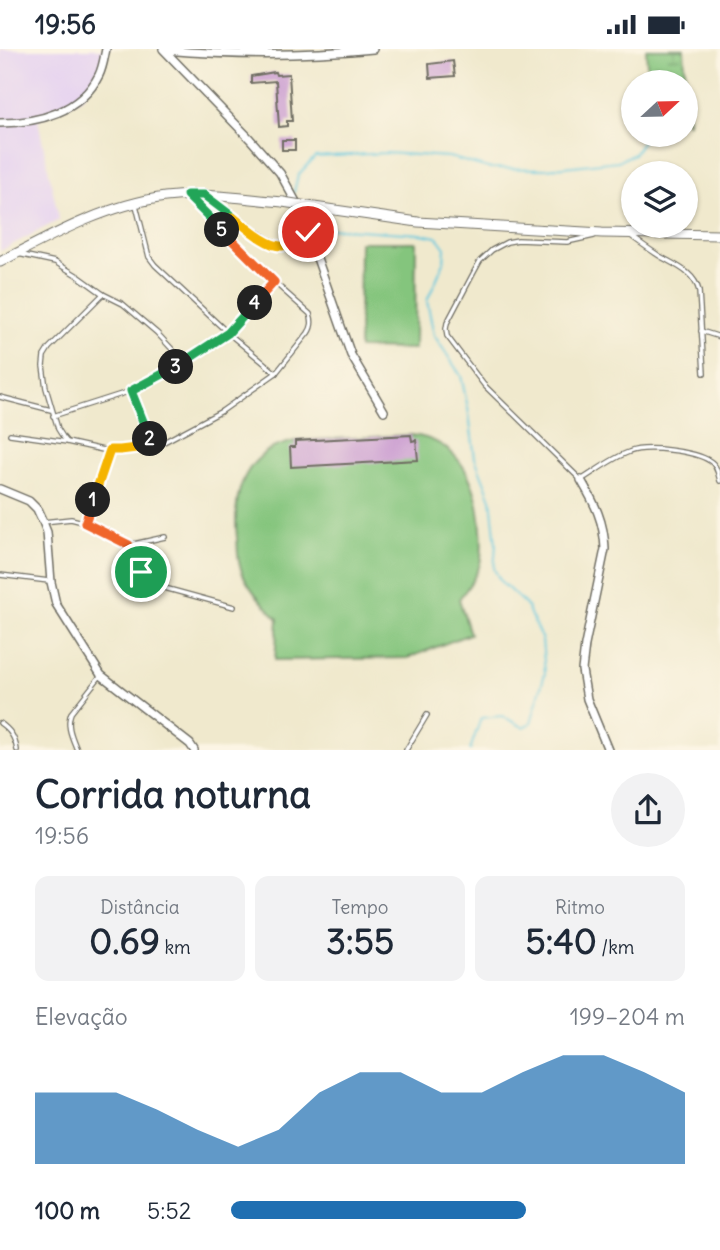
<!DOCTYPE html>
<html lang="pt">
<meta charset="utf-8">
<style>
body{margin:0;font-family:Delius,sans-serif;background:#f2f2f3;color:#1f2937;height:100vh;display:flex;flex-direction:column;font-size:26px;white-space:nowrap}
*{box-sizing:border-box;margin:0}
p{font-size:23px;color:#747a83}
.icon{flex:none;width:38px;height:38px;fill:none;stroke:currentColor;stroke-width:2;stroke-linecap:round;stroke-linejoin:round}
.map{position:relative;height:701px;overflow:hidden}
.panel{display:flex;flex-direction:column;background:#fff;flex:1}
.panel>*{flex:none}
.needle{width:46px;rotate:68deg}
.fabs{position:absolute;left:621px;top:21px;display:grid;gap:14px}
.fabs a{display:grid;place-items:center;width:77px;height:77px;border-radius:50%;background:#fff;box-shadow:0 2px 5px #0004;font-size:35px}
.pin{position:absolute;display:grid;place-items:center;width:60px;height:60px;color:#fff;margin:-30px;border:4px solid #fff;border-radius:50%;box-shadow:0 2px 7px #0007}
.km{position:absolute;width:35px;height:35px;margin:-18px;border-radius:50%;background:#222;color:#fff;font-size:19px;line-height:35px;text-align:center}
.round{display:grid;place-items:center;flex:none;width:74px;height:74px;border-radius:37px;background:#f2f2f3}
.head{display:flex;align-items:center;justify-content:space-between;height:119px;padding:0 35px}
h1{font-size:38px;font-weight:800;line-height:52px}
.metrics{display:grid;grid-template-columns:repeat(3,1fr);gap:10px;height:119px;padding:7px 35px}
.metrics div{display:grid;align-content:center;border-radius:14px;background:#f2f2f3;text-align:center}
.metrics b{font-size:35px;font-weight:800}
.metrics small{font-size:19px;font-weight:400}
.metrics p{font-size:19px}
.chart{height:196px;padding:14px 35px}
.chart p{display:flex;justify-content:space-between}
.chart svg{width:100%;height:126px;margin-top:7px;fill:#1f6fb2;opacity:.7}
ul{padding:0 35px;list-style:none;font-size:23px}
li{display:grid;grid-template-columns:112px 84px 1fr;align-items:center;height:52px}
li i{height:18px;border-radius:9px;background:#1f6fb2}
.status{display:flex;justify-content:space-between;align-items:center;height:49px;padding:0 35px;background:#fff;direction:ltr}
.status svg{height:19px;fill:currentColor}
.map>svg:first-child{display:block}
</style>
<div class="status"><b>19:56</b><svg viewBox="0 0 49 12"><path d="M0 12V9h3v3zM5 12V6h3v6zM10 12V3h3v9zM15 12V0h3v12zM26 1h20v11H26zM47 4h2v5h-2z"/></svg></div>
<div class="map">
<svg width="720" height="701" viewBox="0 0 720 701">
<defs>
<pattern id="wetland-marsh" width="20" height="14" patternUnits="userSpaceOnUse" patternTransform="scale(1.75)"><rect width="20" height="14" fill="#84c57d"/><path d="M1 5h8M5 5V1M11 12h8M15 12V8" fill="none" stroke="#6ca067"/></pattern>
</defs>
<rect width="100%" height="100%" fill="#fcf5e5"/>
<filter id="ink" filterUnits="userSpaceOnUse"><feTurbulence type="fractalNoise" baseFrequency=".0143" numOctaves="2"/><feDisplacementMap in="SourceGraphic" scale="14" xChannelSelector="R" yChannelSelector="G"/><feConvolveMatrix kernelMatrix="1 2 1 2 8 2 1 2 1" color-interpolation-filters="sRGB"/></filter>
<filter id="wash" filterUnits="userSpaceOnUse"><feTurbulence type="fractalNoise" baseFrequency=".00686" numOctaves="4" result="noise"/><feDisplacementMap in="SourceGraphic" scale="28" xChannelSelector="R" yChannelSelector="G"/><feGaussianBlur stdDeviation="1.57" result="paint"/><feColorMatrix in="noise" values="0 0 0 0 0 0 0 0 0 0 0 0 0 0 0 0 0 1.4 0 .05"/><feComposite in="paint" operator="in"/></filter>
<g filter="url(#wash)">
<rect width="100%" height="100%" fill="#f0e9cd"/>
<path fill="#e6d3f0" d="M0,0H106L104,13L82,49L38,71L59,171L0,202Z"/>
<path fill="url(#wetland-marsh)" stroke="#587854" stroke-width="2" d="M646,0H684L688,74H686V33H648Z"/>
<g fill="#84c57d" stroke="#587854" stroke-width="2">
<path d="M360,193H416L415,300L359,299Z"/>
<path d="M411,386C461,391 479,437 481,481C482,493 483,507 479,518C474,531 467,540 459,550L470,585L408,609L275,611L278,570C263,554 246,538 240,517C237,508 238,498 237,489C234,461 237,428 260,408C268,399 283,395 295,392Z"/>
</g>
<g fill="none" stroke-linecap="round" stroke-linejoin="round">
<g stroke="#61c7de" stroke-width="2">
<path d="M294,143L298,126L315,108L386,104L449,108L488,119L546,120L618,112L634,105L647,86"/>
<path d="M303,161L309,171L328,179L421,185L437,188L445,199L444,213L427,252L434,286L461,327L468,359L475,409L491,450L496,495L494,520L501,533L526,556L542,591L545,624L531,674L523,678L502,667L481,669L470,701"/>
</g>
</g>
<g id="blocks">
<g fill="#cb9ed1">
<path d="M453,12L455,27L430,29L429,15Z"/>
<path d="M275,23L276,26L289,25L292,72H287V77L279,78L276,32L251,34V27Z"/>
<rect x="282" y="91" width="13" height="10"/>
<path d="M411,386L412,392L416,391L418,411L291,418L290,398H295V392Z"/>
</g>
</g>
</g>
<g filter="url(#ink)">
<use href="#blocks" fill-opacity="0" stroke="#706e64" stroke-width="2"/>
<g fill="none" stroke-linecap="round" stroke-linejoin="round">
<defs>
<g id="service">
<path d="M136,156L149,208L155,216L228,284L276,324"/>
<path d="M594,187L567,193L518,191L507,193L492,201L480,212L474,223L447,274L446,280L447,287L484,336L581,431C596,422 612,409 629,403C646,396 695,402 710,412C717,416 718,425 720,432"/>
<path d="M631,187C640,194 649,200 658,206C674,216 694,222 699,242L704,324"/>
<path d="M18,205L55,213L78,227L103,245L123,255L157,284L184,313"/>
<path d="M103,245L49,299L44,307L43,317L46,339L58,380L63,388L67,393L103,401H120L162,394L222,362L276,324L308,284C312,278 313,273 310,265L274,233L188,147"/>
<path d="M701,282L720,288"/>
<path d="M0,348L51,361"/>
<path d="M53,367L131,342"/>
<path d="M10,385L67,393"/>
<path d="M152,396L131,342L185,313L228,284L274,233"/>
<path d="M43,473L71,470L79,472L129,496L165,488"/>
<path d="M85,474L110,401"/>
<path d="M129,496L141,523L150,535L234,558"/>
<path d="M0,526L49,532"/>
<path d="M0,674C10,681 15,688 17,701"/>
<path d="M77,701C72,688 66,677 71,664L101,626"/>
<path d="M406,701L427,666"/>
</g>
<g id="minor">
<path d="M163,0L250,90L280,124L296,153L304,172L351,306L384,362"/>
<path d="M165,1C234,7 304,7 373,0"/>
<path d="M0,74C38,74 81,63 99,26C103,18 104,9 106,0"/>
<path d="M204,146C219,157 268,199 284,197C293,196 301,189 308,183"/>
<path d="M285,197L304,202L317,207"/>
<path d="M581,431C595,455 604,472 605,500L585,596L582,621L587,650L608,701"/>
<path d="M0,440L29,452L37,460L43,473L47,483L51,533L56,555L101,626L190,695L194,701"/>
</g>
<g id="tertiary">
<path d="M314,158L418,173L602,184L720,186"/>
<path d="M0,213C52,186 106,156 165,148C204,143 244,150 283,153"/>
</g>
</defs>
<use href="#service" stroke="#706e64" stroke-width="6"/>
<use href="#minor" stroke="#706e64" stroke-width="10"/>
<use href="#tertiary" stroke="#706e64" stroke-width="11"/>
<use href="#service" stroke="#fff" stroke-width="3.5"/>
<use href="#minor" stroke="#fff" stroke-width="7"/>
<use href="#tertiary" stroke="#fff" stroke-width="9"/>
<defs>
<path id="tertiary-bridge" d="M283,153L314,158"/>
</defs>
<use href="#tertiary-bridge" stroke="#706e64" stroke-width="11" stroke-linecap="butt"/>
<use href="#tertiary-bridge" stroke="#fff" stroke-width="9"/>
</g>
</g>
<g fill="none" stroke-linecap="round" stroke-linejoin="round" filter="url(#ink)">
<defs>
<path id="split-1" d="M93,451L85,474L129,496L141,523"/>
<path id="split-2" d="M93,451L110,401H120L153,397L150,390"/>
<path id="split-3" d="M150,390L131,342L176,318"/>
<path id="split-4" d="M176,318L228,284L255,254"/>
<path id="split-5" d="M222,181L274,233L255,254"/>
<path id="split-6" d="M222,181L187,146H204L233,168"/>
<path id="split-7" d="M233,168C245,177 267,198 282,197C292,196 301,189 308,183"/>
</defs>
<use href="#split-1" stroke="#fff" stroke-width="14"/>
<use href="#split-2" stroke="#fff" stroke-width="14"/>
<use href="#split-3" stroke="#fff" stroke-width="14"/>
<use href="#split-4" stroke="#fff" stroke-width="14"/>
<use href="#split-5" stroke="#fff" stroke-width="14"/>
<use href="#split-6" stroke="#fff" stroke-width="14"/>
<use href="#split-7" stroke="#fff" stroke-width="14"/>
<use href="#split-1" stroke="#f0652b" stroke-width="9"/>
<use href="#split-2" stroke="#f5b400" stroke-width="9"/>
<use href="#split-3" stroke="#22a559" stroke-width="9"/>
<use href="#split-4" stroke="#22a559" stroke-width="9"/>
<use href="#split-5" stroke="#f0652b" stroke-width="9"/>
<use href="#split-6" stroke="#22a559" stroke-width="9"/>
<use href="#split-7" stroke="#f5b400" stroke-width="9"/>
</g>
</svg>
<div class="fabs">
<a><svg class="needle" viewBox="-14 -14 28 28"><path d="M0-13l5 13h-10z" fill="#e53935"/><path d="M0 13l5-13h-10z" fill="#747a83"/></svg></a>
<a><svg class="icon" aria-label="layers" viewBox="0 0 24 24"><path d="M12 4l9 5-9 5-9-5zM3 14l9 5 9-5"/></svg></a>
</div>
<div class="pin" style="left:141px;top:523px;background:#1e9e55"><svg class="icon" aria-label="arrive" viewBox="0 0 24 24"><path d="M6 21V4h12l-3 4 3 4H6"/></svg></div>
<div class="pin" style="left:308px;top:183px;background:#d93025"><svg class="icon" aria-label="check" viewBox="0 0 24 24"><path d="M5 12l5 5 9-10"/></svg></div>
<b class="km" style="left:93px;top:451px">1</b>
<b class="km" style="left:150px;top:390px">2</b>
<b class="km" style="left:176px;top:318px">3</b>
<b class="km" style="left:255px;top:254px">4</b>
<b class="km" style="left:222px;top:181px">5</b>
</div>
<section class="panel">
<div class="head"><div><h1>Corrida noturna</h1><p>19:56</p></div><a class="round"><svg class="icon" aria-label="share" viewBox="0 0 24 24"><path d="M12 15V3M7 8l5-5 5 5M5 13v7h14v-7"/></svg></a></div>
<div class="metrics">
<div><p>Distância</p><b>0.69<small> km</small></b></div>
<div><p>Tempo</p><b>3:55</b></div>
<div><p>Ritmo</p><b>5:40<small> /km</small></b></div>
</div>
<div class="chart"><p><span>Elevação</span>199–204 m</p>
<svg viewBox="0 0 160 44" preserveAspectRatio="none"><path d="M0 44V19L10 19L20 19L30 25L40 32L50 38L60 32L70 19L80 12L90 12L100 19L110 19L120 12L130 6L140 6L150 12L160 19V44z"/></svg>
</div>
<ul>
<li><b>100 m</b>5:52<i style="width:65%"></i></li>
</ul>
</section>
